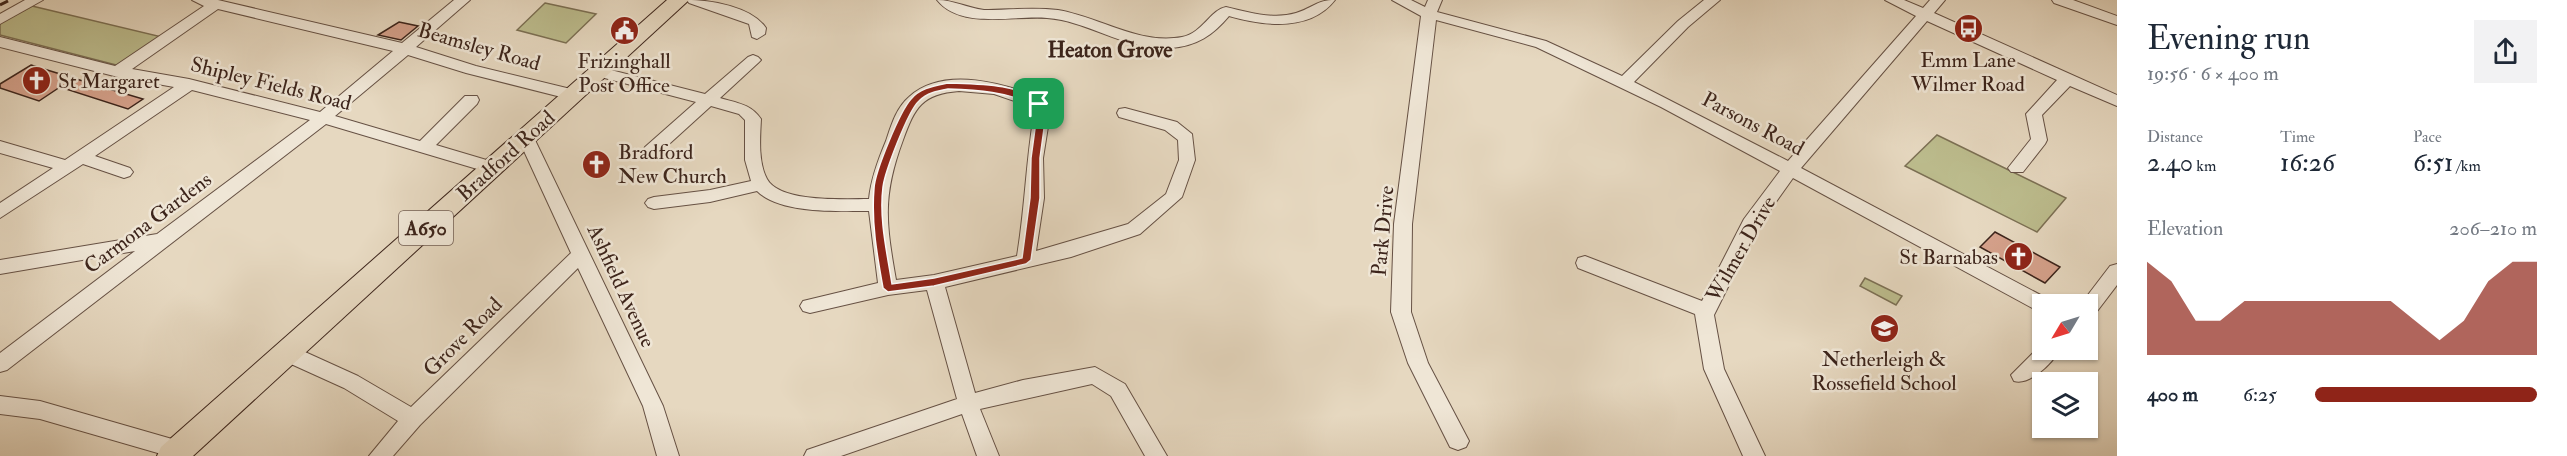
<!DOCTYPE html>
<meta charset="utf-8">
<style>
body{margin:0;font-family:"IM FELL Double Pica",serif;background:#f2f2f3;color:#1f2937;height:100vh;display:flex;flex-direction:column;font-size:22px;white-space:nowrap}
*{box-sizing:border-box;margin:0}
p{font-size:20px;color:#747a83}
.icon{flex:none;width:33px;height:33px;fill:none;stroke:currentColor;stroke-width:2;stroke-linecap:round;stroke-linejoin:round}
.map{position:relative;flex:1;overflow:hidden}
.side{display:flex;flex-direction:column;background:#fff;width:450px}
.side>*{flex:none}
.needle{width:39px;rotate:232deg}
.controls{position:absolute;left:2032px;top:294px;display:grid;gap:12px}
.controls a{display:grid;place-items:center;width:66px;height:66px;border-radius:0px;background:#fff;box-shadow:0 2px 4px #0004;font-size:30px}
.pin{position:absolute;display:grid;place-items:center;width:51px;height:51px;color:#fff;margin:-26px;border-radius:12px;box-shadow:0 3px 9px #0006}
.round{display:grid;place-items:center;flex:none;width:63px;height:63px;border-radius:0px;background:#f2f2f3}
.headline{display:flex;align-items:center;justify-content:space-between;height:102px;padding:0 30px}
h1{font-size:33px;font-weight:600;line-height:45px}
.metrics{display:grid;grid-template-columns:repeat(3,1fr);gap:9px;height:102px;padding:6px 30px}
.metrics div{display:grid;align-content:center}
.metrics b{font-size:26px;font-weight:600}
.metrics small{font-size:16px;font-weight:400}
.metrics p{font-size:16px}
.chart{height:168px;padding:12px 30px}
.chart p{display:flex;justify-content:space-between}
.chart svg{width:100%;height:108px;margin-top:6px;fill:#8f2418;opacity:.7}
ul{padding:0 30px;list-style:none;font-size:20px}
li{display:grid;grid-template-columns:96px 72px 1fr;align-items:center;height:45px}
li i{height:15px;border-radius:8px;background:#8f2418}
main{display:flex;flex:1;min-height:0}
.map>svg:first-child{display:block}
</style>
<main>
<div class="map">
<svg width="2117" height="456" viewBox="0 0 2117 456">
<rect width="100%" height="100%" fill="#e6d8c0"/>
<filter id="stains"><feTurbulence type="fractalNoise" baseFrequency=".00333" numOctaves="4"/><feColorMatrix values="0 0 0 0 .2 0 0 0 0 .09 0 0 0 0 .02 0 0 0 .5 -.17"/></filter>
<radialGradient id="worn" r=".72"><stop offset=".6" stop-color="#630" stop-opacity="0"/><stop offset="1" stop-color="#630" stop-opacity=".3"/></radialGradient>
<g fill="#bcbc8d" stroke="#7c7054" stroke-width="1.5">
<path d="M545,3L596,14L566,43L517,30Z"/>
<path d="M32,6L162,37L120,66L0,35V23Z"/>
<path d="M1937,135L2066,198L2037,232L1905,166Z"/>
<path d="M1865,278L1902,296L1896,305L1860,286Z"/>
</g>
<g fill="#d5a18b" stroke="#3c241b" stroke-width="1.5">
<path d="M399,22L418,26L401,40L378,35Z"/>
<path d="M31,65L99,86L143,99L128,109L60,87L39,101L0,88V84Z"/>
<path d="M1995,232L2060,267L2045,283L1980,247Z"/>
</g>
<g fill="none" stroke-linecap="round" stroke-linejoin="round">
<defs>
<g id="minor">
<path d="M25,0H43L0,24V14Z"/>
<path d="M192,0H218L402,43L454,0H470L416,47L476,66L579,91L581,95L573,100L466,73L408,55L335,116L420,141L465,96H477L479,100L477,104L436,145L500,164L503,168L500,172L494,174L326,124L7,370L0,372V353L135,251L0,274V260L157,234L310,120L192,90L95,156L130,168L133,172L130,176L124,178L83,164L0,218V203L53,168L0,153V141L65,160L174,87L118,77L0,47V37L115,66L204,6ZM218,9L393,51L320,112L189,79L132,69Z"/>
<path d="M687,0C712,0 752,7 766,28L765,34L757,39L752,37L749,24L689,3Z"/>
<path d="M937,0C954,0 967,8 984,10C1009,10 1033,7 1058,10C1100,17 1138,45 1182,37C1203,33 1210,10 1226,7C1248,12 1273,20 1296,13C1313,8 1316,0 1335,0C1310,32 1264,26 1229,16C1213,35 1197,46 1171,48C1128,52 1089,21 1047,18C1014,15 961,30 937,0Z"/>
<path d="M1392,0H1411L1425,7L1428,0H1442L1437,12L1546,41L1622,76L1678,21L1704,0H1720L1688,27L1634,82L1788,161L1916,16L1885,0H1904L1923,8L1930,0H1945L1934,13L2117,95V106L2070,86L2042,115L2047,140L2045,144L2023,172H2011L2008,168L2031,139L2026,114L2057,80L1927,21L1801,168L2050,300L2052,304H2043V312L2036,310L1793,178L1758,227L1714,315L1724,369L1765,456H1743L1704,369L1695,314L1578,268L1576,263L1578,258L1585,256L1702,301L1744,219L1780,171L1661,107L1536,47L1436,20L1412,224L1411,312L1428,363L1469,441L1466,447L1458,450L1450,447L1408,363L1391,312L1394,224L1421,16Z"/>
<path d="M2052,0H2073L2117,16V25L2054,3Z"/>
<path d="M753,55L758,57L761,60L758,63L720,98C737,103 751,104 761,119C760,138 758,162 767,179C780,203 845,199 869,199C871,179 878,160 886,141C891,126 896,108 909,97C944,65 1007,84 1045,100L1050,114L1043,158L1044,198L1036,251L1128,224L1166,194L1179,160L1178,140L1165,130L1119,117L1117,113L1119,109L1125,108L1177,122L1192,134L1195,160L1182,197L1140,234L1071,257L945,287L975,393L1023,380L1095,367L1125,384L1167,456H1145L1111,396L1092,384L980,409L999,456H977L962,414L841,456H804L807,450L957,399L927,290L888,295L810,313L803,311L800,306L803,301L878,283L869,211C838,211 780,214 757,191L710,202L654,209L648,207L645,203L648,199L654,197L710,190L751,181L745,160V120L739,114L711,106L657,155H645L643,151L645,147L696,102L593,75L591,72L599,67L705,94L748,57ZM959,91L994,94L1032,107L1034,114C1026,161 1025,208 1017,256L934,275L896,280C886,223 882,196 903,140C915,107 922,94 959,91Z"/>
<path d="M526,132L534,138L663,406L679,456H657L643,406L578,268L420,425L393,456H369L398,421L344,388L280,359L277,353L280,347L287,345L294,347L358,376L411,407L571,253L518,138Z"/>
<path d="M2117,264V285L2095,314L2088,316V304H2081L2110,266Z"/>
<path d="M2042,344L2043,350H2059C2053,363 2029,386 2014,381L2011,375Z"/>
<path d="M0,396L40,401L179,441L187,444L190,450L187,456H168L40,419L0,414Z"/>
</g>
<path id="highway" d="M667,0H689L193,456H157L161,447Z"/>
</defs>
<use href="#minor" stroke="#665144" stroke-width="2"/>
<use href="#highway" stroke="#3c241b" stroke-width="2"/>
<use href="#minor" fill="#efe6d6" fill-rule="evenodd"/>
<use href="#highway" fill="#e6d8c0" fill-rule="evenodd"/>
<path stroke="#3c241b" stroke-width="3" stroke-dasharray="9 9" stroke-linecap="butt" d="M0,5L10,0"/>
</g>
<path fill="#8f2418" stroke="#fff" stroke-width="1.5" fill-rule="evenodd" d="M948,83C977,84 1020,83 1043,104L1046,114L1040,158V198L1031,260L1026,264L934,286L888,292L883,288C877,255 871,222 874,188C875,171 900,111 911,99C920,88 934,86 948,83ZM948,89C978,90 1007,92 1035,105L1037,114L1031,158L1030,198L1022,258L934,278L892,284C887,252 879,219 883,187C885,172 908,111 919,101C927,93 937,91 948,89Z"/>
<defs>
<symbol id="bus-disc" viewBox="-11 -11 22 22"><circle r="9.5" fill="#8f2418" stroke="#efe6d6"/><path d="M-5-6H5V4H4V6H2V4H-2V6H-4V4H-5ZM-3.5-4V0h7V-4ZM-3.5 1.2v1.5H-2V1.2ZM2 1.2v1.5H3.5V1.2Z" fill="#fff"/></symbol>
<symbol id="civic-disc" viewBox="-11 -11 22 22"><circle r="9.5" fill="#8f2418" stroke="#efe6d6"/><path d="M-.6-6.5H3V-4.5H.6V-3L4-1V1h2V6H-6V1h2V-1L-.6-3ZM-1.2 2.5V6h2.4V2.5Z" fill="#fff"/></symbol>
<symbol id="church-disc" viewBox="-11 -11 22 22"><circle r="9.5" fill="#8f2418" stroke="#efe6d6"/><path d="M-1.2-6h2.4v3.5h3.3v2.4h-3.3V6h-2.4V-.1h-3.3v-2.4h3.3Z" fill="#fff"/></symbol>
<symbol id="school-disc" viewBox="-11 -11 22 22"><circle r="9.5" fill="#8f2418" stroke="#efe6d6"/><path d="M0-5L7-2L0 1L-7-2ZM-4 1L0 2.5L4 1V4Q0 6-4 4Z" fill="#fff"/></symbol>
</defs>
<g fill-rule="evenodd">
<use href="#bus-disc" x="1952" y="12" width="33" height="33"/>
<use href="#civic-disc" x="608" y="14" width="33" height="33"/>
<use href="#church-disc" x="20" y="64" width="33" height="33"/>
<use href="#church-disc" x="580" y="148" width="33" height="33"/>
<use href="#church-disc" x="2002" y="240" width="33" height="33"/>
<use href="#school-disc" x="1868" y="312" width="33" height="33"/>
</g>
<g text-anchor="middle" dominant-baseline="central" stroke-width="5" stroke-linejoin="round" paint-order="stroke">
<rect fill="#efe6d6" stroke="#725e53" stroke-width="1.5" x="399" y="211" width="54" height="34" rx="4.5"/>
<g font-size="20" font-weight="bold" fill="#3c241b">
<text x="426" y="228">A650</text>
</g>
<g font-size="21" fill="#3c241b" stroke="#efe6d6">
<text transform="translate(479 47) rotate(16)">Beamsley Road</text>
<text transform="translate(271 84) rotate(14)">Shipley Fields Road</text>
<text transform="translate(1753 124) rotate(28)">Parsons Road</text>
<text transform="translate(506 156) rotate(-42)">Bradford Road</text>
<text transform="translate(148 223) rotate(-37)">Carmona Gardens</text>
<text transform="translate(1383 231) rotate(-85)">Park Drive</text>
<text transform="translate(1741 249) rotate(-60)">Wilmer Drive</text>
<text transform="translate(621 286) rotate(65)">Ashfield Avenue</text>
<text transform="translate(463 337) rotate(-45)">Grove Road</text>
</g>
<g font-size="21" fill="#3c241b" stroke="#efe6d6">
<text x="1968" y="60">Emm Lane<tspan x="1968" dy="24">Wilmer Road</tspan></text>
<text x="624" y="61">Frizinghall<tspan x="624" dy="24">Post Office</tspan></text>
<text x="58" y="81" text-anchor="start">St Margaret</text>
<text x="618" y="152" text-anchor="start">Bradford<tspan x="618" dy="24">New Church</tspan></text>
<text x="1998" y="257" text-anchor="end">St Barnabas</text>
<text x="1884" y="359">Netherleigh &amp;<tspan x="1884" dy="24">Rossefield School</tspan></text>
</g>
<g font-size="22" font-weight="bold" fill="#3c241b" stroke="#efe6d6">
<text x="1110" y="50">Heaton Grove</text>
</g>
</g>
<rect width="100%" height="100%" filter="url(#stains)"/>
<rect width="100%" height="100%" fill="url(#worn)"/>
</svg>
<div class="controls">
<a><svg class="needle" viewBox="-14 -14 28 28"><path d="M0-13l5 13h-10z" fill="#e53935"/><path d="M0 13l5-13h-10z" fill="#747a83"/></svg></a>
<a><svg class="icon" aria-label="layers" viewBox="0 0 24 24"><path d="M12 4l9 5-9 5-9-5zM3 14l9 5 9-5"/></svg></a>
</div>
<div class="pin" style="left:1039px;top:104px;background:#1e9e55"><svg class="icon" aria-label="arrive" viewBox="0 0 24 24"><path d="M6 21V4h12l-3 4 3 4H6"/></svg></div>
</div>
<section class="side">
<div class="headline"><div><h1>Evening run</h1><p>19:56 · 6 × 400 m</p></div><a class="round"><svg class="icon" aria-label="share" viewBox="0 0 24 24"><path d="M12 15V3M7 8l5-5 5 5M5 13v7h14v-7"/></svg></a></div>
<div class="metrics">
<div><p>Distance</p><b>2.40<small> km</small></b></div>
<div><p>Time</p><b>16:26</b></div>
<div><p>Pace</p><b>6:51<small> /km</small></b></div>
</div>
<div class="chart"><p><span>Elevation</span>206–210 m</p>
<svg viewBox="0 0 160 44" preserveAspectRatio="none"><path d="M0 44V6L10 14L20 30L30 30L40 22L50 22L60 22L70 22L80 22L90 22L100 22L110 30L120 38L130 30L140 14L150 6L160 6V44z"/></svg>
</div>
<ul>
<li><b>400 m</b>6:25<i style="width:100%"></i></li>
</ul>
</section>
</main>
